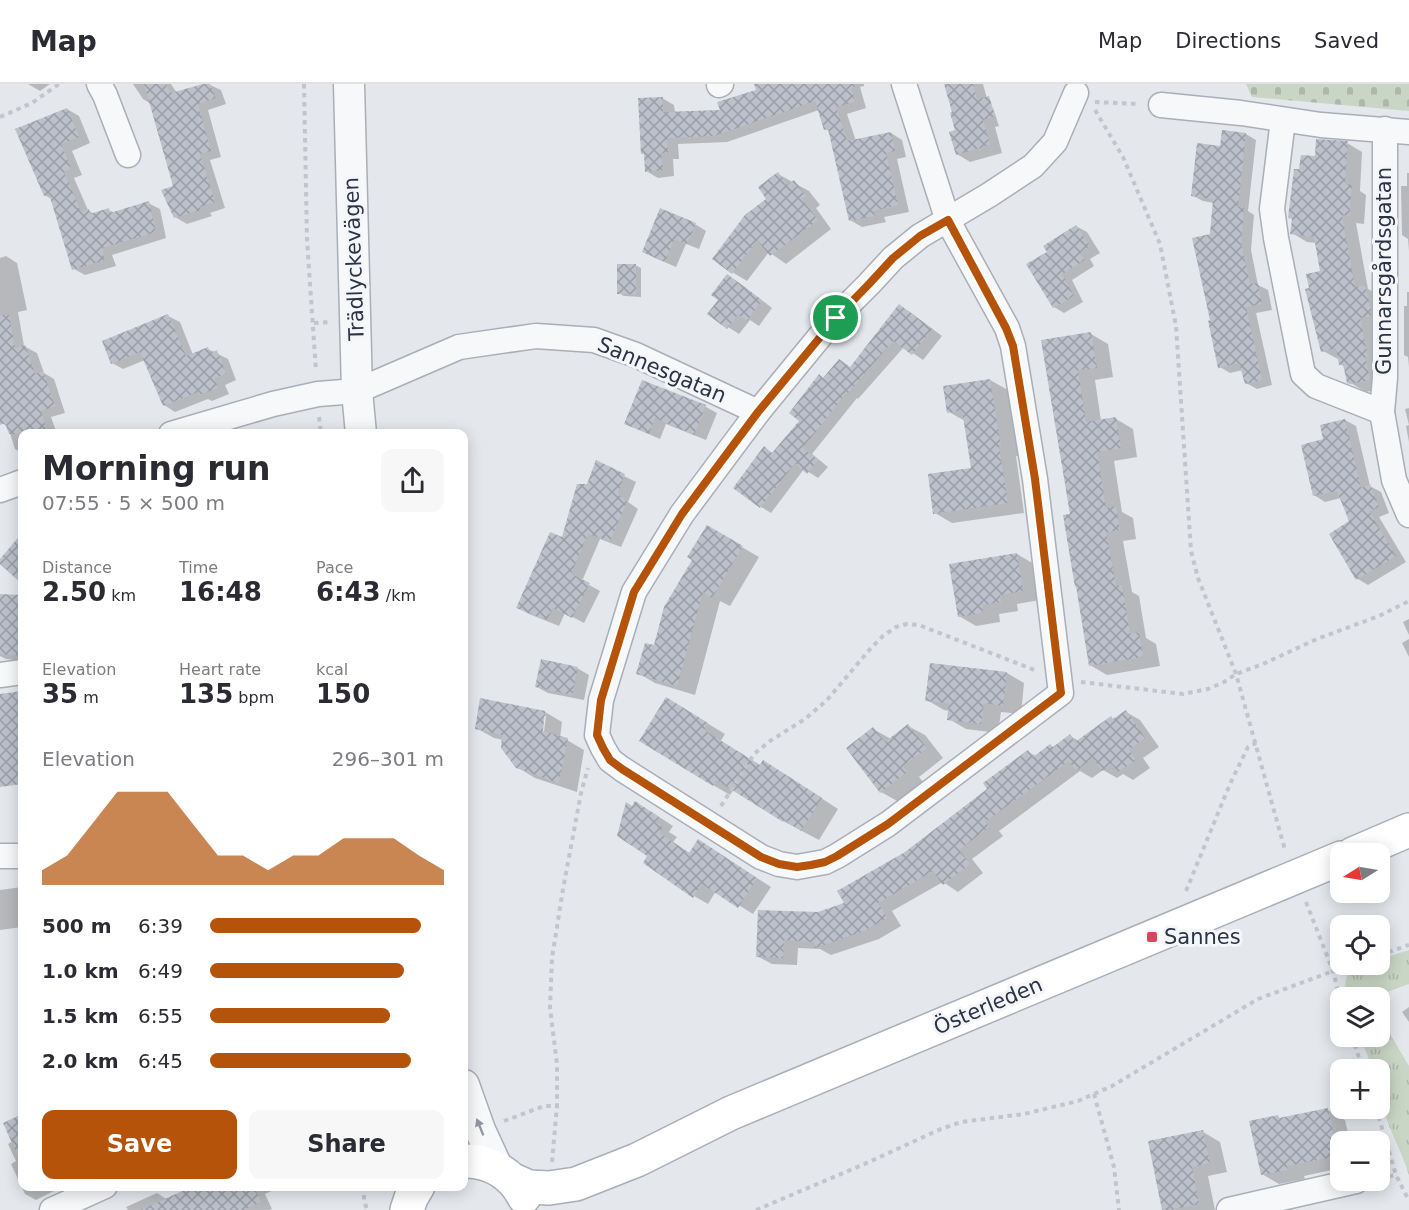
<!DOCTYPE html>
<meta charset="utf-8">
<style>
body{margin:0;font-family:"DejaVu Sans",sans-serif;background:#f7f7f7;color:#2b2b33;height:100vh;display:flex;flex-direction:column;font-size:22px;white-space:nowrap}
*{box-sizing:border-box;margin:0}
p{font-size:20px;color:#7c7c81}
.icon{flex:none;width:33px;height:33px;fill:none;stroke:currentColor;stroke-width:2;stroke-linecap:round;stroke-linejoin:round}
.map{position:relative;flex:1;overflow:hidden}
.sheet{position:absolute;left:18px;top:345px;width:450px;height:762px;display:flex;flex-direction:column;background:#fff;border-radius:12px;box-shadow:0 3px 15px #0003}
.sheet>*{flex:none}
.needle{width:39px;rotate:259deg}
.tools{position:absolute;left:1330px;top:759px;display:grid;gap:12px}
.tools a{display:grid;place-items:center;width:60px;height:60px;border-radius:12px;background:#fff;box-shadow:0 3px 15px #0003;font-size:30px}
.pin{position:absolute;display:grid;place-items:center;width:51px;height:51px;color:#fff;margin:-26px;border:3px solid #fff;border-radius:50%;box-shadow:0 2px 6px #0007}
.round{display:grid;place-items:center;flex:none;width:63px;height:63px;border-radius:12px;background:#f7f7f7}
.overview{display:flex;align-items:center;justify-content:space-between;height:102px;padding:0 24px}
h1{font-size:33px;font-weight:700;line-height:45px}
.stats{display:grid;grid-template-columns:repeat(3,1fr);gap:9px;height:102px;padding:6px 24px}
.stats div{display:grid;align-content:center}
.stats b{font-size:26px;font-weight:700}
.stats small{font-size:16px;font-weight:400}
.stats p{font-size:16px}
.chart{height:168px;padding:12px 24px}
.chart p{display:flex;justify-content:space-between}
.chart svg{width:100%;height:108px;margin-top:6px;fill:#b45309;opacity:.7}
.action{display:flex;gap:12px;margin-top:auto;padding:12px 24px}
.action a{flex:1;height:69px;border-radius:12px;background:#b45309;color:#fff;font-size:24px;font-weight:700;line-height:69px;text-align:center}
.action a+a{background:#f7f7f7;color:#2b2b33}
ul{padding:0 24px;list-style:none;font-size:20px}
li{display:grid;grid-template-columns:96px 72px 1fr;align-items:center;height:45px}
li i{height:15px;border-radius:8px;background:#b45309}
header{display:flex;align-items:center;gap:36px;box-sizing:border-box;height:84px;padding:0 30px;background:#fff;border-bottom:2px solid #e1e1e2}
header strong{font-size:28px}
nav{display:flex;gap:33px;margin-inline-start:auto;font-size:21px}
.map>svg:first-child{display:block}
</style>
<header>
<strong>Map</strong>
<nav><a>Map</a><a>Directions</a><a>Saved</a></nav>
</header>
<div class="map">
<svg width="1409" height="1126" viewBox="0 0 1409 1126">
<defs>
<pattern id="grass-tufts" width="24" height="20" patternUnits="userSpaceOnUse" patternTransform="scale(1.5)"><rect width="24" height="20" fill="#c9d6c5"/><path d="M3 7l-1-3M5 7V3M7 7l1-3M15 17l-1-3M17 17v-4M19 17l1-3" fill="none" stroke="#adb8ab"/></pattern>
<pattern id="cemetery-stones" width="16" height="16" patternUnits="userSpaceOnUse" patternTransform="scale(1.5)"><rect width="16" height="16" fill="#c9d6c5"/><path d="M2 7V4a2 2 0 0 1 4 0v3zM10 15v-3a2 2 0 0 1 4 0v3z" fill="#adb8ab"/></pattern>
<pattern id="building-cross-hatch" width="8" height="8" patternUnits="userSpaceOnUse" patternTransform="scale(1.5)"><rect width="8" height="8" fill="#bbc0ca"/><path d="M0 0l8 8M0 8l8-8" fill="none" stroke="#989da6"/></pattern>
</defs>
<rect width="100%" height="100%" fill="#e4e7ec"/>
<g fill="url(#grass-tufts)">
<path d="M1409,866V900L1373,913H1348C1339,886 1356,880 1380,880V875Z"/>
<path d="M1380,933L1409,982V1091C1401,1064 1384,1038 1380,1010C1379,1002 1380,993 1380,986L1373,985L1360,953L1380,952Z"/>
</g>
<path fill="url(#cemetery-stones)" d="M1246,0H1409V27L1252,13Z"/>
<g fill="#0003" fill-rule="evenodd">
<path d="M28,0H50L40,7Z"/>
<path d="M133,0H171L177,9L208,0L221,6L226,20L208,26L221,73L210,76L225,124L210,129L212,132L187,140L175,133V103L151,20L143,15Z"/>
<path d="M758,0H864V2L860,3L866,24L847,30L856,57L891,49L902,56L906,73L897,75L909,128L884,133L886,138L862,143L850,136L830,48L826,45L819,26L727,58L678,60L679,75H673L674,92L658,94L646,87L645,71L642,69L662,14L674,21L675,29L722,27L758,7Z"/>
<path d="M945,0H983L989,22L993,24L999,42L995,43L1002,69L970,78L957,70L954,29Z"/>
<path d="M67,25L79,32L90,59L72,67L82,91L74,94L88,126L94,130L108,126L115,129L148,119L160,125L166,154L112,171L116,182L85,191L74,185L51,115L45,111Z"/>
<path d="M1246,50L1256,56L1248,127L1254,131L1251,166L1258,201L1268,206L1272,226L1256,229L1272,301L1257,305L1246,299L1243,286L1230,289L1220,283L1212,237L1211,151L1214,119L1203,117L1192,111L1221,64Z"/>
<path d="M1347,59L1362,68L1360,107L1366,111L1364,140L1356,139L1368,205L1379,211L1384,304L1366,308L1349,298L1345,283L1340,280L1339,275H1338L1323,267L1311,205L1322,188L1316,159L1307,158L1292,149L1301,87L1316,74Z"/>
<path d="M1407,89H1409V167L1408,155L1402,151L1401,102H1407Z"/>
<path d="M778,90L809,107L820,121L816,124L831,145L786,180L769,168L747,197L732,188L768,115Z"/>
<path d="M695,140L706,147L699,165L686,160L676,183L655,174L644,168Z"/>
<path d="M1076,142L1087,148L1100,169L1090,175L1094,182L1072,196L1083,218L1064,229L1054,223L1049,168Z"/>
<path d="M6,172L17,179L27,226L18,228L24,262L37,269L44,289L54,295L65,329L51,333L57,350H22V369L15,365L8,343L2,339L0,333V174Z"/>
<path d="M635,181L641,184V213L624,212L619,209Z"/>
<path d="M727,192L738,198L772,224L759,242L750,236L739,250L728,243Z"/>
<path d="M1407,208H1409V283L1408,273L1404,271V222H1407Z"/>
<path d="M899,222L910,228L942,252L923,276L904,263L858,315L857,314L812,370L828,383L818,394L804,385L771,429L761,423L735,403L764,364L773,370L801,336L823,295L851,284Z"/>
<path d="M168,232L180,238L193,271L208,265L228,275L236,296L225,301L229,310L212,317L208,315L175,328L164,321L145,276L123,285L112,279Z"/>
<path d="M1091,250L1108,260L1113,293L1095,296L1101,337L1116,335L1133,345L1137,373L1114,377L1122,428L1133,434L1136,455L1123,457L1132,508L1139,512L1146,554L1156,560L1160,582L1107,591L1090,581L1072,431L1043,257Z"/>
<path d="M990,296L1008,306L1018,372H1016L1024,429L952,439L935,429L973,385L965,337L949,328Z"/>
<path d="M643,298L706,323L717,329L706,356L666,340L660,355L637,345L626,339Z"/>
<path d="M1409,324V358L1406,342L1409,341L1405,325Z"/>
<path d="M1345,336L1356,342L1370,402L1381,408L1389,429L1379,433L1406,478L1368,501L1358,495L1351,438L1341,414L1325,418L1314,411L1325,357Z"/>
<path d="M624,392L636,398L628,418L638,425L621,463L600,455L582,497L600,507L584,539L565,529L559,542L529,530L518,524L563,455L588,401Z"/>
<path d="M707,443L759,473L730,522L720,517L695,611L655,599L638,589L655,563L694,476Z"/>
<path d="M22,452V498L0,478Z"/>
<path d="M1017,470L1034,480L1040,516L1017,520L1018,527L999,530L1000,538L976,542L959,532Z"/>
<path d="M0,511L22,513V577L6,575L0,572Z"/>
<path d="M1409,535V551L1403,538Z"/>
<path d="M1409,555V573L1402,559Z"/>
<path d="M577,584L589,591L584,616L548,609L537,603Z"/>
<path d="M1007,589L1024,599L1021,630L1001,628L998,649L966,645L949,635L950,627L944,626L927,616Z"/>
<path d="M22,609V660L10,661L0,656V626L2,612Z"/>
<path d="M482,616L545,628L562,638L560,654L567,656L584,666L577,708L535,694L517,683L503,656L494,654L476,644ZM543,632H546L543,655L540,654Z"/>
<path d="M684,625L725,650L720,658L761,682L781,688L838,725L819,756L783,737L734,705L730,711L713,701Z"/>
<path d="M1126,628L1140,636L1159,663L1143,674L1150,684L1133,696L1123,690L1117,694L1103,686L1092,694L1080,687L999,747L1003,752L972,775L983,789L958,808L943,798L892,827L901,842L879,855L831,871L820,865L798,864L797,881L772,880L757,872L818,829L846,820L906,769L989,705L1028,668L1036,672L1054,664L1070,652L1079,657Z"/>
<path d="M908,642L925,651L943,674L919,693L924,699L899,718L881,708L848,665L873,645L891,655Z"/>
<path d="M22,711V744L18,712Z"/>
<path d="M632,724L650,727L673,742L669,748L677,753L673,758L691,770L713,766L771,803L753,830L716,807L708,820L694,812L649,772Z"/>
<path d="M22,803V843L0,846V806Z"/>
<path d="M1409,923V938L1402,928Z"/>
<path d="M1328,1026L1345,1036L1350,1058H1341V1084L1304,1092L1305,1095L1279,1100L1262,1090L1278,1033L1282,1035Z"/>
<path d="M22,1031V1102H64L36,1116L25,1110L11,1080L16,1077L8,1060L13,1057L5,1040Z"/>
<path d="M1203,1048L1220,1058L1227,1088L1208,1092L1215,1126H1164Z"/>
<path d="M197,1102H282L265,1110L272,1125L269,1126H128L126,1123L157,1109L168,1116Z"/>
</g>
<g fill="url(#building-cross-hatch)">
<path d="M144,0H165L171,9L203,0H210L216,14L198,20L211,67L200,70L215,118L200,123L201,126L174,134L161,106L173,102Z"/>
<path d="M754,0H855V3L851,4L855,18L836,23L847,57L891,48L895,67L886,69L898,121L873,127L875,132L849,137L828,45L824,46L815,17L714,52L667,54L668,69H661L663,86L645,88L644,70H641L638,14L663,13V28L720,26L717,18L756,6Z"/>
<path d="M944,0H973L977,15L989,12L995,32L983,36L990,61L956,71L949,48L955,46L950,29L952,28Z"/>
<path d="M67,24L79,53L61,60L71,84L64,88L81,128L89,125L90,130L109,124L110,129L149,117L156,148L102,164L105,176L72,186L49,110L44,112L15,45Z"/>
<path d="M1222,46L1246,49L1238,123H1244L1241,159L1250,200L1258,199L1262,220L1246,223L1262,296L1245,300L1239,279L1218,284L1208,237L1210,236L1192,154L1210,150L1213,115L1191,112L1197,59L1220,62Z"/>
<path d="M1316,55L1348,57L1345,100L1352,101L1349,132L1342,131L1355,203L1365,201L1371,226V232L1360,234L1368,273H1365L1370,296L1350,300L1347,299L1343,280L1339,281L1336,264L1321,268L1305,205L1309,204L1306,190L1320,187L1314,153L1290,150L1292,135L1288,134L1294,85H1299L1301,71L1315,72Z"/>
<path d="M778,88L787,101L794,96L806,112L802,115L818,136L770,172L757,156L732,190L712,175L745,131L766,115L758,103Z"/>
<path d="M660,124L696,139L687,160L674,155L665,178L642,168Z"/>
<path d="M1076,141L1090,162L1080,169L1085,176L1062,190L1074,212L1053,224L1026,180L1047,168L1043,162Z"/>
<rect x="617" y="180" width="19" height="30"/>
<path d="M727,190L762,216L747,237L738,230L727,245L707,230L718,216L711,211Z"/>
<path d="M899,220L932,245L912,271L893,257L847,310L846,309L803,364L818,376L807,390L795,379L760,424L733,404L764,362L772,369L799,337L789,329L819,290L823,294L839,275L850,283Z"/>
<path d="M168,230L186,272L208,263L210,269L217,266L226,290L214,294L218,304L199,311L198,308L163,322L140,268L111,280L102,257Z"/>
<path d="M0,231H9L15,264L25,261L35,290L43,287L55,322L41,327L48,350H9L5,339L0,341Z"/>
<path d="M1091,248L1097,284L1078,286L1086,338L1116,333L1121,364L1097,368L1106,424L1116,422L1120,446L1106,448L1116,502L1122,501L1130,550L1139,548L1143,573L1089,582L1076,502L1075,503L1063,431L1070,430L1041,256Z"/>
<path d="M990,295L1001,363H999L1008,419L933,430L928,390L971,384L962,326L947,329L943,302Z"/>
<path d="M642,296L706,321L694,351L655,334L649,350L624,340Z"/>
<path d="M1345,335L1361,404L1370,400L1379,423L1369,427L1396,472L1356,496L1329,450L1349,437L1337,407L1313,412L1301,361L1323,355L1320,341Z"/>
<path d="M596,376L625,390L618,410L627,418L610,457L588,450L571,490L590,499L572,534L553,524L547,536L516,524L550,448L562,453L577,400H587Z"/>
<path d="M707,441L743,462L712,514L703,508L677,602L636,590L645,559L654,561L664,523L692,476L687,473Z"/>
<path d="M22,449V500L0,480V475Z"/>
<path d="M1017,469L1023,507L1000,511L1001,518L982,521L983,529L958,533L949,480Z"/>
<path d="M0,510L22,511V572L0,570Z"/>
<path d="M541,575L578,583L572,611L535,603Z"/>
<path d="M930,579L1007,588L1003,622L984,619L981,640L947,636L949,619L925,617Z"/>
<path d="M22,607V700L0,703V610Z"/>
<path d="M666,613L708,639L704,646L760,681L763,676L822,714L801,747L784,736L783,738L716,696L713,702L639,657Z"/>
<path d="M480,614L545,627L543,647L568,654L559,699L516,684L501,664L502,651L475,645Z"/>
<path d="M1126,626L1145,654L1129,666L1136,676L1118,688L1112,680L1102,687L1093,674L1076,687L1069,677L985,738L989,743L959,766L970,780L943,801L933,787L878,819L887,834L864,847L815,864L814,858L784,856L783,874L756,873L758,826L818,828L844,819L837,807L905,768L987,705L983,699L1028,666L1033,673L1050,660L1053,663L1070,650L1075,658L1111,632L1113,635Z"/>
<path d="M908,640L927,664L903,682L907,688L880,709L846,664L873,643L885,658Z"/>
<path d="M635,717L659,733L656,738L663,743L660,749L689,769L698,755L757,794L738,824L702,800L693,814L643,779L647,772L617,752L626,718L632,722Z"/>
<path d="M1328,1024L1338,1072L1287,1082L1288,1086L1261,1091L1249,1037L1278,1031L1279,1034Z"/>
<path d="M22,1030V1081L3,1039Z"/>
<path d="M1203,1046L1210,1079L1192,1083L1199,1120L1170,1126H1162L1148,1057Z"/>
<path d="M193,1102H254L261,1118L244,1126H141Z"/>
</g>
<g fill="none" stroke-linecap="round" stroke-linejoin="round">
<defs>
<g id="minor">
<path d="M99,0L105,11L128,71"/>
<path d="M904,0L948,137L1007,244L1013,262L1035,395L1061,609L888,740L837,772L825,778L797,783L779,780L761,773L622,685L610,676L603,664L597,651L601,616L634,508L682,430L758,328L835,234L869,200L893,174L920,152L989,111L1033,82L1055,58L1076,9"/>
<path d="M719,1L721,0"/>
<path d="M1161,21L1241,29L1321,41L1409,48"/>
<path d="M1283,36L1272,125L1276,154L1303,290L1316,302L1382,328"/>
<path d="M1385,45V294L1382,328L1394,396L1409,431"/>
<path d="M171,350L273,320L318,310L357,307L459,263L536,252L594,256L636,271L758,328"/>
<path d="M0,406L22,398"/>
<path d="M0,591L22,588"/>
<path d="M0,772H22"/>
<path d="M52,1126L105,1102"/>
<path d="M1229,1126L1356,1097"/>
</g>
<g id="tertiary">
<path d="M349,0L357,307L361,350"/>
<path d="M464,1001L480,1046L498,1085"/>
</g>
<g id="secondary">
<path d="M1353,770L1409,746"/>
<path d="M464,1077C489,1076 513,1090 524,1113"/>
<path d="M513,1096L529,1103L549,1104L576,1100L637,1076L731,1029L1341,774"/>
<path d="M407,1126L411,1114L418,1102"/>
</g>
</defs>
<use href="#minor" stroke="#a9aeb7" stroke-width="27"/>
<use href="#tertiary" stroke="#a9aeb7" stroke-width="33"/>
<use href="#secondary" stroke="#a9aeb7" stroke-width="36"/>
<g stroke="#c2c5cb" stroke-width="4" stroke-dasharray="4.5 4.5" stroke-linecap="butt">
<path d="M304,0L307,156L316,287"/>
<path d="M1095,18L1139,20"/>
<path d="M1095,26L1123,73L1160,160L1176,242L1191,467L1198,494L1236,590L1285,766"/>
<path d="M0,33L32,19L59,0"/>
<path d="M314,239L331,238"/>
<path d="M319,333L321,350"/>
<path d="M1081,598L1183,610L1208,605L1224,598L1236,590L1263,580L1317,555L1379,532L1409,517"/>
<path d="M721,722L754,670L770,657L805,635L827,616L871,564L883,552L896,543L907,540L919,541L1037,587"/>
<path d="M1186,807L1230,700L1248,663L1256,659"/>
<path d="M1306,818L1333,887L1341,919"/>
<path d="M1380,871L1409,861"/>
<path d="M1352,952L1363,986"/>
<path d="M1094,1010L1114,1083L1119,1126"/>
<path d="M1376,1024L1396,1091L1409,1117"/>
<path d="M504,1037L544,1022H557V980L550,924L552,874L563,805L581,709L588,684"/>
<path d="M552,1078L557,1022"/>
<path d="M1380,1094L1396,1091"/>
<path d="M364,1102V1116L367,1126"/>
<path d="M756,1126L860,1082L941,1045L961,1038L1024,1030L1078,1017L1112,1002L1258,915L1352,880"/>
</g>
<use href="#minor" stroke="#f7f8fa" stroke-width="24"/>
<use href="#tertiary" stroke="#f7f8fa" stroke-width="30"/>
<use href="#secondary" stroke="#fff" stroke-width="33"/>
</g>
<defs><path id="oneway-solid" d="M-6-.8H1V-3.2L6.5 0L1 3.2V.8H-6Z" transform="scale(1.5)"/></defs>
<use fill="#9196a0" href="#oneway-solid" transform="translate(480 1043) rotate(-112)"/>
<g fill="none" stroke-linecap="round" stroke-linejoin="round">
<defs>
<path id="route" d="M948,136L1006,244L1013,262L1035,395L1061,609L888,740L837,772L825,778L811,781L797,783L779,780L761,773L622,685L610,676L603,664L597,651L601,616L634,508L682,430L758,328L836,234L869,200L893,174L920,152Z"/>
</defs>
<use href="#route" stroke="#fff" stroke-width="12"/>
<use href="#route" stroke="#b45309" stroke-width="8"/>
</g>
<rect fill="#d1495b" stroke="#f4f6f9" stroke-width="2" x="1146" y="847" width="12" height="12" rx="3"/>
<g text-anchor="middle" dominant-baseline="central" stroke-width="6" stroke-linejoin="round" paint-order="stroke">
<g font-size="21" fill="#2b3445" stroke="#f4f6f9">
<text transform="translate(354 175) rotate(-92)">Trädlyckevägen</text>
<text transform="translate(1384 187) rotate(-90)">Gunnarsgårdsgatan</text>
<text transform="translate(662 286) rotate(23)">Sannesgatan</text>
<text transform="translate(988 922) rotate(-23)">Österleden</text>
</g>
<g font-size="21" fill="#2b3445" stroke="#f4f6f9" text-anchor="start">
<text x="1164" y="853">Sannes</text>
</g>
</g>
</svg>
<div class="tools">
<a><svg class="needle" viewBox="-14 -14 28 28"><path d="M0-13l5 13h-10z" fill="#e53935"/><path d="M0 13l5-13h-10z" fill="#7c7c81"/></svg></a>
<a><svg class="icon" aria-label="locate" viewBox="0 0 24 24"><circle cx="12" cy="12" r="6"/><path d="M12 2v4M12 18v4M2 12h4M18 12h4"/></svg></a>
<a><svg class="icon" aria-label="layers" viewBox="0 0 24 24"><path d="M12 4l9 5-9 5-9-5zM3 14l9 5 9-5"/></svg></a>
<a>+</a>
<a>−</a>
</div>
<div class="pin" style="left:836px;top:234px;background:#1e9e55"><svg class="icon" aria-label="arrive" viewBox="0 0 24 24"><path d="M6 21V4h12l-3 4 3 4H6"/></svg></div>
<section class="sheet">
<div class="overview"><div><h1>Morning run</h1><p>07:55 · 5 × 500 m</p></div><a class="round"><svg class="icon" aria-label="share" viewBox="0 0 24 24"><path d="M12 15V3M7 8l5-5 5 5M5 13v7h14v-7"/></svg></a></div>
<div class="stats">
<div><p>Distance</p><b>2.50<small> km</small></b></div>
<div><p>Time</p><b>16:48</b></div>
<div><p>Pace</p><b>6:43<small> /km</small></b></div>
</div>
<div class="stats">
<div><p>Elevation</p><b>35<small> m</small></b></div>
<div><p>Heart rate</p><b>135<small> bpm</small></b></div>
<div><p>kcal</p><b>150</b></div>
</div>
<div class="chart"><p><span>Elevation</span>296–301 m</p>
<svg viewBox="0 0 160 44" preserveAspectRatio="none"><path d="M0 44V38L10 32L20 19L30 6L40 6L50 6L60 19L70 32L80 32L90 38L100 32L110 32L120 25L130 25L140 25L150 32L160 38V44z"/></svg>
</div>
<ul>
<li><b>500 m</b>6:39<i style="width:90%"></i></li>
<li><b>1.0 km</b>6:49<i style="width:83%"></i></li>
<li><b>1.5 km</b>6:55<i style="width:77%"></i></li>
<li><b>2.0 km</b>6:45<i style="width:86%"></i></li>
</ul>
<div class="action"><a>Save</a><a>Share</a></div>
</section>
</div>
